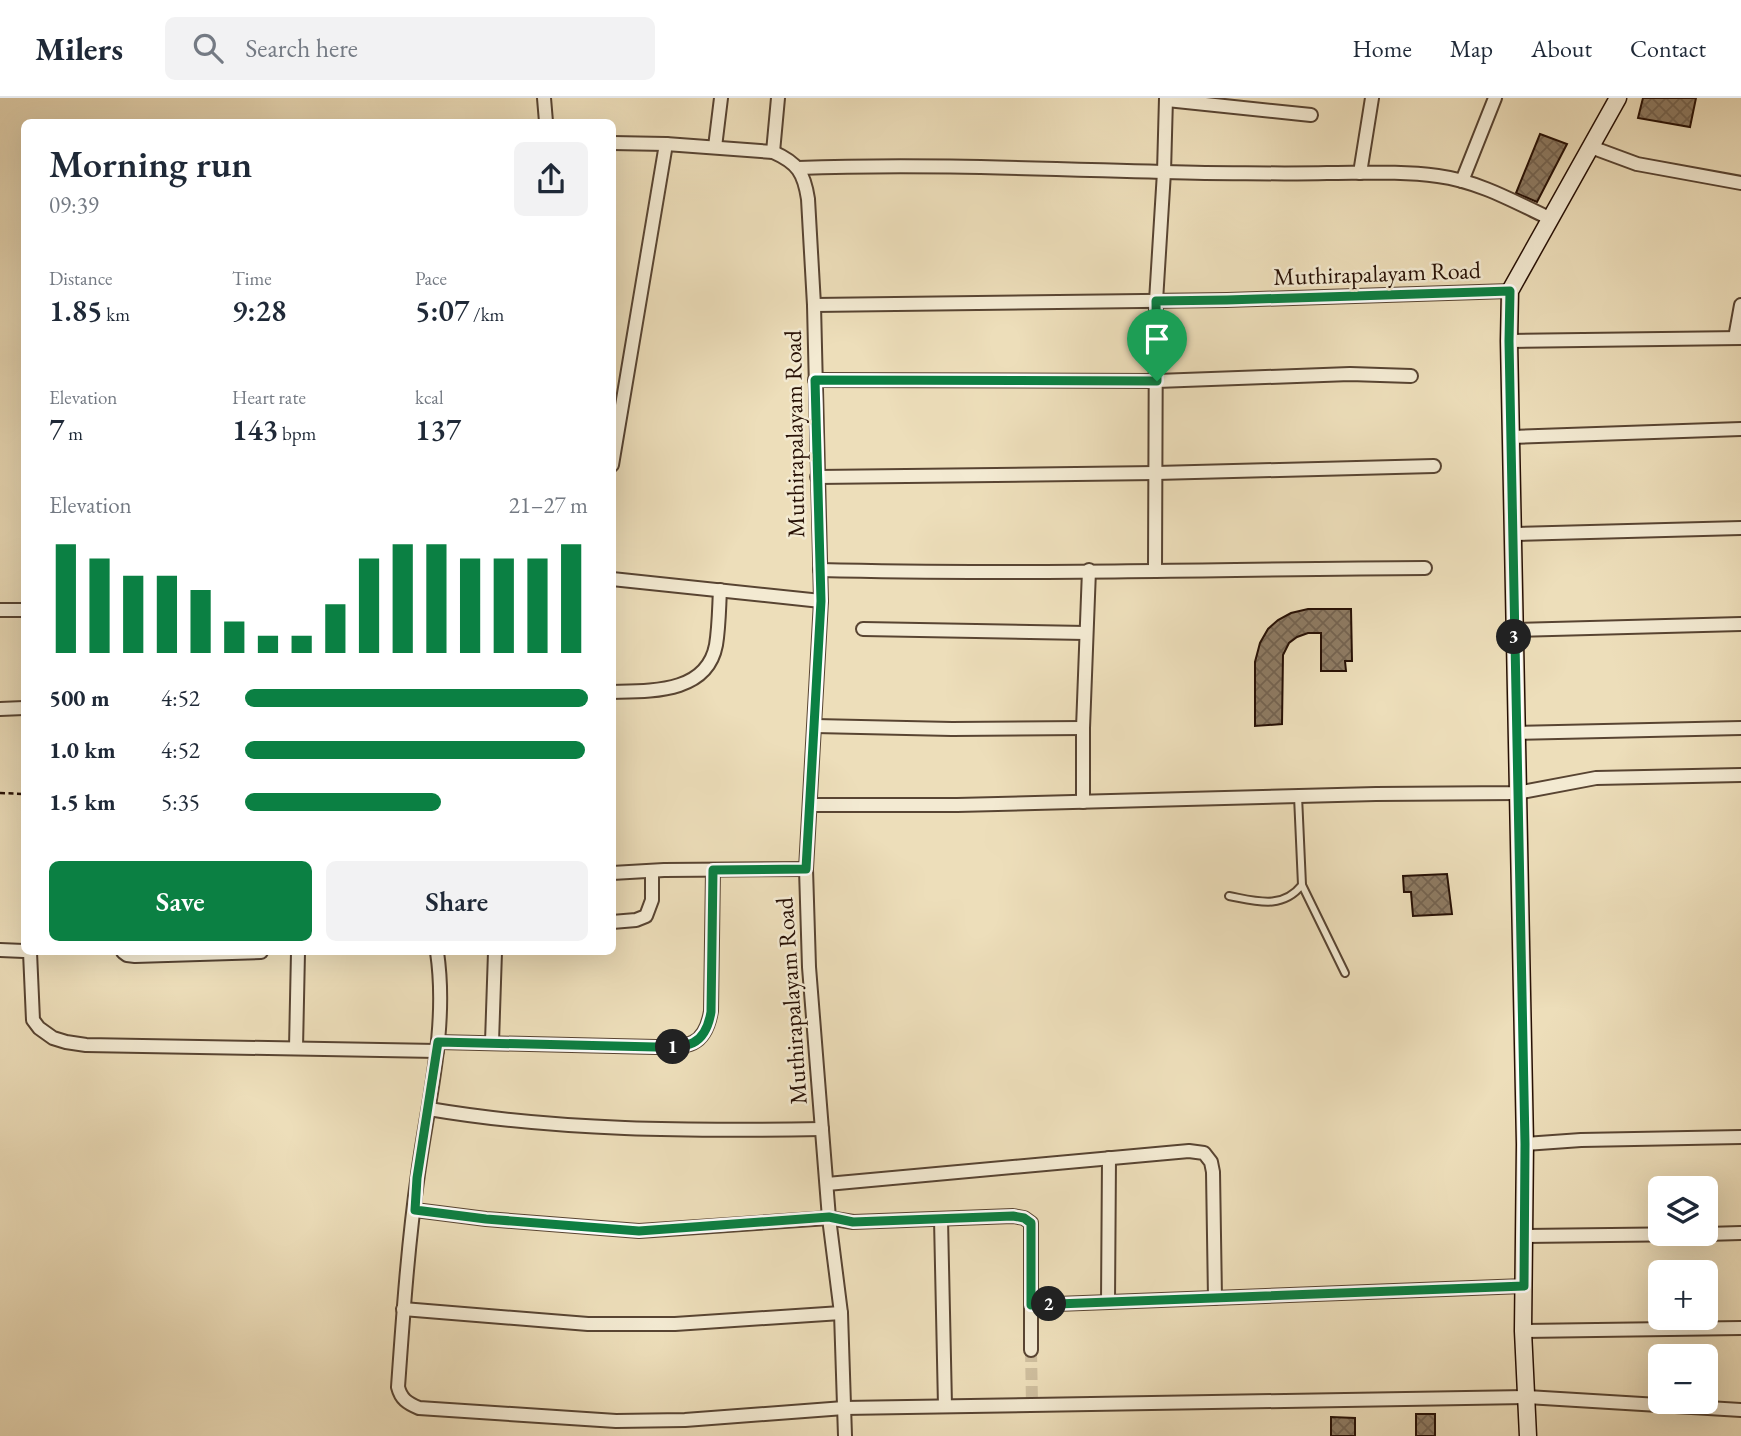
<!DOCTYPE html>
<meta charset="utf-8">
<style>
body{margin:0;font-family:"EB Garamond",serif;background:#f2f2f3;color:#1f2937;height:100vh;display:flex;flex-direction:column;font-size:26px;white-space:nowrap}
*{box-sizing:border-box;margin:0}
p{font-size:23px;color:#747a83}
.icon{flex:none;width:38px;height:38px;fill:none;stroke:currentColor;stroke-width:2;stroke-linecap:round;stroke-linejoin:round}
.map{position:relative;flex:1;overflow:hidden}
.side{position:absolute;left:21px;top:21px;width:595px;height:836px;display:flex;flex-direction:column;background:#fff;border-radius:10px;box-shadow:0 7px 28px #0002}
.side>*{flex:none}
.buttons{position:absolute;left:1648px;top:1078px;display:grid;gap:14px}
.buttons a{display:grid;place-items:center;width:70px;height:70px;border-radius:10px;background:#fff;box-shadow:0 7px 28px #0002;font-size:35px}
.pin{position:absolute;display:grid;place-items:center;width:60px;height:60px;color:#fff;margin:-72px -30px;border-radius:50% 50% 50% 0;rotate:-45deg;box-shadow:0 0 7px #0007}
.pin .icon{rotate:45deg}
.km{position:absolute;width:35px;height:35px;margin:-18px;border-radius:50%;background:#222;color:#fff;font-size:19px;line-height:35px;text-align:center}
.round{display:grid;place-items:center;flex:none;width:74px;height:74px;border-radius:10px;background:#f2f2f3}
.head{display:flex;align-items:center;justify-content:space-between;height:119px;padding:0 28px}
h1{font-size:38px;font-weight:600;line-height:52px}
.stats{display:grid;grid-template-columns:repeat(3,1fr);gap:10px;height:119px;padding:7px 28px}
.stats div{display:grid;align-content:center}
.stats b{font-size:30px;font-weight:600}
.stats small{font-size:19px;font-weight:400}
.stats p{font-size:19px}
.chart{height:196px;padding:14px 28px}
.chart p{display:flex;justify-content:space-between}
.chart svg{width:100%;height:126px;margin-top:7px;stroke:#0b8043;stroke-width:6}
.button{display:flex;gap:14px;margin-top:auto;padding:14px 28px}
.button a{flex:1;height:80px;border-radius:10px;background:#0b8043;color:#fff;font-size:28px;font-weight:600;line-height:80px;text-align:center}
.button a+a{background:#f2f2f3;color:#1f2937}
ul{padding:0 28px;list-style:none;font-size:23px}
li{display:grid;grid-template-columns:112px 84px 1fr;align-items:center;height:52px}
li i{height:18px;border-radius:9px;background:#0b8043}
header{display:flex;align-items:center;gap:42px;box-sizing:border-box;height:98px;padding:0 35px;background:#fff;border-bottom:2px solid #e0e1e3}
header strong{font-size:33px}
nav{display:flex;gap:38px;margin-inline-start:auto;font-size:24px}
.search{width:490px;height:63px;background:#f2f2f3;display:flex;align-items:center;gap:18px;box-sizing:border-box;padding:0 24px;border-radius:10px;color:#747a83;font-size:26px}
.map>svg:first-child{display:block}
</style>
<header>
<strong>Milers</strong>
<div class="search"><svg class="icon" aria-label="search" viewBox="0 0 24 24"><circle cx="10" cy="10" r="6"/><path d="M15 15l6 6"/></svg>Search here</div>
<nav><a>Home</a><a>Map</a><a>About</a><a>Contact</a></nav>
</header>
<div class="map">
<svg width="1741" height="1338" viewBox="0 0 1741 1338">
<defs>
<pattern id="building-cross-hatch" width="8" height="8" patternUnits="userSpaceOnUse" patternTransform="scale(1.75)"><rect width="8" height="8" fill="#8e7b63"/><path d="M0 0l8 8M0 8l8-8" fill="none" stroke="#746350"/></pattern>
</defs>
<rect width="100%" height="100%" fill="#eddeba"/>
<filter id="stains"><feTurbulence type="fractalNoise" baseFrequency=".00286" numOctaves="4"/><feColorMatrix values="0 0 0 0 .2 0 0 0 0 .09 0 0 0 0 .02 0 0 0 .5 -.17"/></filter>
<radialGradient id="worn" r=".72"><stop offset=".6" stop-color="#630" stop-opacity="0"/><stop offset="1" stop-color="#630" stop-opacity=".3"/></radialGradient>
<g fill="url(#building-cross-hatch)" stroke="#271005" stroke-width="2">
<path d="M1643,0H1696L1690,29L1638,20Z"/>
<path d="M1540,36L1567,46L1537,104L1516,95Z"/>
<path d="M1308,511H1351L1352,563H1345L1346,573H1321V535H1308L1297,539L1289,545L1283,557L1282,626L1255,628V564L1260,545L1268,531L1278,522L1291,515Z"/>
<path d="M1447,776L1452,816L1413,818L1411,794H1404L1403,778Z"/>
<rect x="1416" y="1316" width="19" height="22"/>
<path d="M1331,1319L1355,1320V1338H1331Z"/>
</g>
<g fill="none" stroke-linecap="round" stroke-linejoin="round">
<path stroke="#cfbf9f" stroke-width="12" stroke-dasharray="12 6" stroke-linecap="butt" d="M1031,1252L1032,1306"/>
<defs>
<g id="lane">
<path d="M1298,698L1302,787L1345,875"/>
<path d="M1229,798C1256,803 1282,812 1302,787"/>
</g>
<g id="street">
<path d="M544,0L546,24"/>
<path d="M1167,2L1311,17"/>
<path d="M612,45L666,46L773,54C798,65 804,75 808,101L814,207L821,503L806,771L809,869L829,1120L841,1215L845,1338"/>
<path d="M715,49L721,0"/>
<path d="M1591,49L1637,66L1741,85"/>
<path d="M773,54L778,0"/>
<path d="M798,70C934,65 1069,72 1205,75C1246,75 1286,76 1327,75C1364,75 1401,73 1438,78C1478,83 1515,104 1551,121"/>
<path d="M1360,75L1372,0"/>
<path d="M1462,83L1495,0"/>
<path d="M814,207L1227,202L1510,193"/>
<path d="M1735,240L1741,207"/>
<path d="M1509,243L1741,240"/>
<path d="M815,282L1157,283L1350,276L1411,278"/>
<path d="M1511,339L1741,331"/>
<path d="M612,367L666,46"/>
<path d="M817,379L1156,375L1434,368"/>
<path d="M1514,436L1741,430"/>
<path d="M820,472C1022,477 1223,471 1425,470"/>
<path d="M1155,472L1156,203L1164,74L1166,0"/>
<path d="M612,481L821,503"/>
<path d="M0,512H24"/>
<path d="M863,531L1086,535"/>
<path d="M1514,532L1741,526"/>
<path d="M612,594C652,593 707,595 716,547C719,529 719,510 720,492"/>
<path d="M0,611L24,610"/>
<path d="M815,628L952,631L1083,630"/>
<path d="M1516,635L1741,630"/>
<path d="M1083,704V630L1089,472"/>
<path d="M810,707H957L1376,696L1517,695L1596,680L1741,677"/>
<path d="M612,775L664,772L806,771"/>
<path d="M612,824L636,822L646,818L652,802V773"/>
<path d="M0,852L24,853"/>
<path d="M30,854L33,922L39,930L53,940L66,944L86,947L437,953"/>
<path d="M123,854L127,857L135,858L261,854"/>
<path d="M437,854C448,929 428,1003 418,1076C408,1146 403,1218 398,1289C401,1301 407,1305 419,1310L616,1323L685,1322L844,1310L1527,1299L1741,1312"/>
<path d="M438,944L656,949C688,949 705,949 711,913L713,772"/>
<path d="M492,944L495,854"/>
<path d="M296,950L298,854"/>
<path d="M429,1011C559,1033 690,1033 822,1031"/>
<path d="M1525,1046L1581,1042L1741,1039"/>
<path d="M827,1086L1189,1053L1204,1055L1211,1064L1213,1074L1215,1200"/>
<path d="M415,1112L486,1121L639,1133L829,1120L853,1124L1013,1118L1024,1120L1031,1125V1252"/>
<path d="M941,1121L945,1308"/>
<path d="M1706,1136L1741,1135"/>
<path d="M1525,1138L1696,1136"/>
<path d="M1108,1204L1109,1060"/>
<path d="M1031,1207L1524,1188"/>
<path d="M403,1211L588,1226H675L841,1215"/>
<path d="M1523,1233L1741,1230"/>
</g>
<path id="secondary" d="M1528,1338L1523,1233L1525,1046L1509,243L1510,193L1618,0"/>
</defs>
<use href="#lane" stroke="#584432" stroke-width="10"/>
<use href="#street" stroke="#584432" stroke-width="16"/>
<use href="#secondary" stroke="#271005" stroke-width="19"/>
<path stroke="#271005" stroke-width="2.5" stroke-dasharray="5 3.5" stroke-linecap="butt" d="M0,695L24,696"/>
<use href="#lane" stroke="#f3ead2" stroke-width="6"/>
<use href="#street" stroke="#f3ead2" stroke-width="12"/>
<use href="#secondary" stroke="#f3ead2" stroke-width="16"/>
</g>
<g fill="none" stroke-linecap="round" stroke-linejoin="round">
<defs>
<path id="route" d="M1510,193L1509,243L1525,1046L1524,1188L1031,1207V1125L1024,1120L1013,1118L853,1124L829,1119L639,1133L486,1121L415,1112L417,1080L438,944L656,949C688,949 705,949 711,914L713,772L806,771L821,503L815,282L1157,283L1156,203L1227,202Z"/>
</defs>
<use href="#route" stroke="#fff" stroke-width="14"/>
<use href="#route" stroke="#0b8043" stroke-width="9"/>
</g>
<g text-anchor="middle" dominant-baseline="central" stroke-width="5" stroke-linejoin="round" paint-order="stroke">
<g font-size="24" fill="#271005" stroke="#f3ead2">
<text transform="translate(1377 175) rotate(-2)">Muthirapalayam Road</text>
<text transform="translate(794 336) rotate(-91)">Muthirapalayam Road</text>
<text transform="translate(791 903) rotate(-94)">Muthirapalayam Road</text>
</g>
</g>
<rect width="100%" height="100%" filter="url(#stains)"/>
<rect width="100%" height="100%" fill="url(#worn)"/>
</svg>
<div class="buttons">
<a><svg class="icon" aria-label="layers" viewBox="0 0 24 24"><path d="M12 4l9 5-9 5-9-5zM3 14l9 5 9-5"/></svg></a>
<a>+</a>
<a>−</a>
</div>
<div class="pin" style="left:1157px;top:283px;background:#1e9e55"><svg class="icon" aria-label="arrive" viewBox="0 0 24 24"><path d="M6 21V4h12l-3 4 3 4H6"/></svg></div>
<b class="km" style="left:673px;top:949px">1</b>
<b class="km" style="left:1049px;top:1206px">2</b>
<b class="km" style="left:1514px;top:539px">3</b>
<section class="side">
<div class="head"><div><h1>Morning run</h1><p>09:39</p></div><a class="round"><svg class="icon" aria-label="share" viewBox="0 0 24 24"><path d="M12 15V3M7 8l5-5 5 5M5 13v7h14v-7"/></svg></a></div>
<div class="stats">
<div><p>Distance</p><b>1.85<small> km</small></b></div>
<div><p>Time</p><b>9:28</b></div>
<div><p>Pace</p><b>5:07<small> /km</small></b></div>
</div>
<div class="stats">
<div><p>Elevation</p><b>7<small> m</small></b></div>
<div><p>Heart rate</p><b>143<small> bpm</small></b></div>
<div><p>kcal</p><b>137</b></div>
</div>
<div class="chart"><p><span>Elevation</span>21–27 m</p>
<svg viewBox="0 0 160 44" preserveAspectRatio="none"><path d="M5 44V6M15 44V11M25 44V17M35 44V17M45 44V22M55 44V33M65 44V38M75 44V38M85 44V27M95 44V11M105 44V6M115 44V6M125 44V11M135 44V11M145 44V11M155 44V6"/></svg>
</div>
<ul>
<li><b>500 m</b>4:52<i style="width:100%"></i></li>
<li><b>1.0 km</b>4:52<i style="width:99%"></i></li>
<li><b>1.5 km</b>5:35<i style="width:57%"></i></li>
</ul>
<div class="button"><a>Save</a><a>Share</a></div>
</section>
</div>
